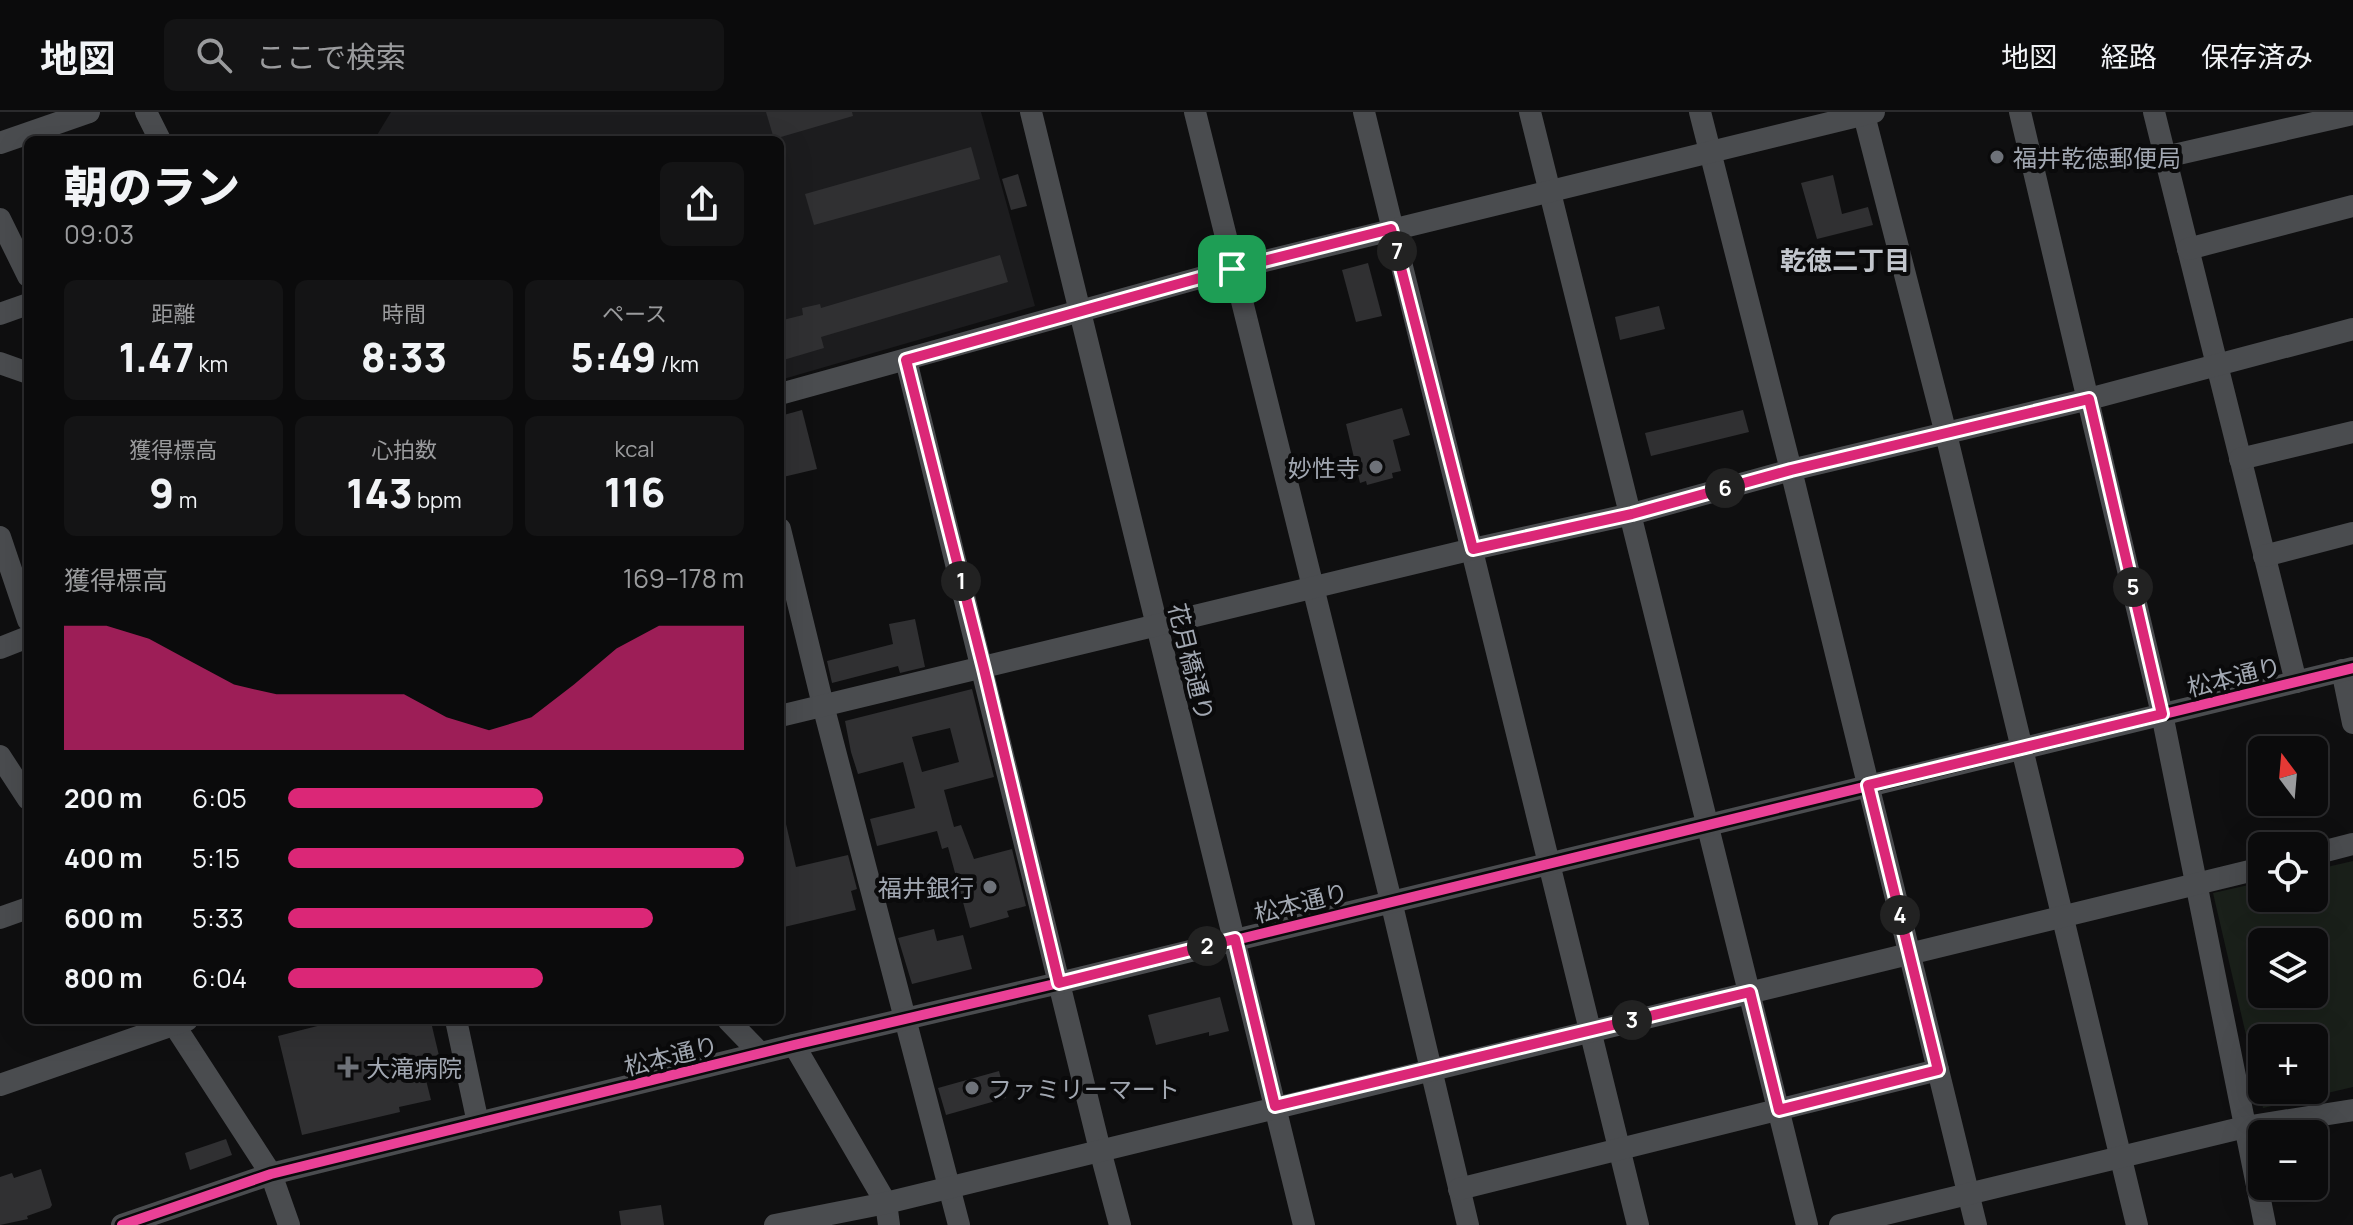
<!DOCTYPE html>
<html lang="ja">
<meta charset="utf-8">
<style>
body{margin:0;font-family:Manrope,"Noto Sans JP",sans-serif;background:#141415;color:#f1f3f6;height:100vh;display:flex;flex-direction:column;font-size:30px;white-space:nowrap}
*{box-sizing:border-box;margin:0}
p{font-size:26px;color:#9a9b9d}
.icon{flex:none;width:44px;height:44px;fill:none;stroke:currentColor;stroke-width:2;stroke-linecap:round;stroke-linejoin:round}
.map{position:relative;flex:1;overflow:hidden}
.details{position:absolute;left:24px;top:24px;width:760px;height:888px;display:flex;flex-direction:column;background:#0b0b0c;border-radius:12px;box-shadow:0 8px 32px #0002,0 0 0 2px #2b2b2d}
.details>*{flex:none}
.needle{width:52px;rotate:344deg}
.tools{position:absolute;left:2248px;top:624px;display:grid;gap:16px}
.tools a{display:grid;place-items:center;width:80px;height:80px;border-radius:12px;background:#0b0b0c;box-shadow:0 8px 32px #0002,0 0 0 2px #2b2b2d;font-size:40px}
.pin{position:absolute;display:grid;place-items:center;width:68px;height:68px;color:#fff;margin:-34px;border-radius:16px;box-shadow:0 4px 12px #0006}
.km{position:absolute;width:40px;height:40px;margin:-20px;border-radius:50%;background:#222;color:#fff;font-size:22px;line-height:40px;text-align:center}
.round{display:grid;place-items:center;flex:none;width:84px;height:84px;border-radius:12px;background:#141415}
.overview{display:flex;align-items:center;justify-content:space-between;height:136px;padding:0 40px}
h1{font-size:44px;font-weight:800;line-height:60px}
.figures{display:grid;grid-template-columns:repeat(3,1fr);gap:12px;height:136px;padding:8px 40px}
.figures div{display:grid;align-content:center;border-radius:12px;background:#141415;text-align:center}
.figures b{font-size:40px;font-weight:800}
.figures small{font-size:22px;font-weight:400}
.figures p{font-size:22px}
.chart{height:224px;padding:16px 40px}
.chart p{display:flex;justify-content:space-between}
.chart svg{width:100%;height:144px;margin-top:8px;fill:#db2777;opacity:.7}
ul{padding:0 40px;list-style:none;font-size:26px}
li{display:grid;grid-template-columns:128px 96px 1fr;align-items:center;height:60px}
li i{height:20px;border-radius:10px;background:#db2777}
header{display:flex;align-items:center;gap:48px;box-sizing:border-box;height:112px;padding:0 40px;background:#0b0b0c;border-bottom:2px solid #2b2b2d}
header strong{font-size:38px}
nav{display:flex;gap:44px;margin-inline-start:auto;font-size:28px}
.search{width:560px;height:72px;background:#141415;display:flex;align-items:center;gap:20px;box-sizing:border-box;padding:0 28px;border-radius:12px;color:#9a9b9d;font-size:30px}
.map>svg:first-child{display:block}
</style>
<header>
<strong>地図</strong>
<div class="search"><svg class="icon" aria-label="search" viewBox="0 0 24 24"><circle cx="10" cy="10" r="6"/><path d="M15 15l6 6"/></svg>ここで検索</div>
<nav><a>地図</a><a>経路</a><a>保存済み</a></nav>
</header>
<div class="map">
<svg width="2353" height="1113" viewBox="0 0 2353 1113">
<rect width="100%" height="100%" fill="#0f0f10"/>
<path fill="#1c1c1e" d="M391,0H981L1035,194L780,268V28H374Z"/>
<path fill="#1a201a" fill-rule="evenodd" d="M2353,749V975L2263,996L2213,781L2262,770V786H2314V758ZM2262,830H2314V882H2262ZM2262,926H2314V978H2262Z"/>
<g fill="#303032" fill-rule="evenodd">
<path d="M766,0H852L853,4L774,27Z"/>
<path d="M971,35L980,67L814,113L805,82Z"/>
<path d="M1018,62L1027,94L1011,98L1002,67Z"/>
<path d="M1833,63L1842,102L1868,95L1873,113L1817,127L1801,71Z"/>
<path d="M1000,143L1008,170L821,225L824,236L780,249V218L786,216L783,208L803,203L802,196L820,192L821,196Z"/>
<path d="M1368,151L1382,204L1356,210L1342,158Z"/>
<path d="M1659,194L1665,217L1620,228L1615,205Z"/>
<path d="M1402,296L1410,323L1393,328L1401,359L1392,361L1393,366L1367,373L1366,369L1360,371L1346,312Z"/>
<path d="M802,298L817,357L783,365L780,351V304Z"/>
<path d="M1743,298L1749,320L1651,344L1645,321Z"/>
<path d="M915,507L925,555L900,561L898,554L832,571L827,549L893,532L889,512Z"/>
<path d="M972,577L994,665L944,678L954,715L961,713L974,747L1012,737L1026,794L1007,799L1009,805L970,816L948,735L942,737L937,719L877,734L870,707L915,696L903,650L858,662L851,640L845,609ZM950,616L959,650L922,660L912,625Z"/>
<path d="M786,712L796,755L848,743L857,777L851,779L856,798L780,816V713Z"/>
<path d="M934,817L937,829L963,823L972,857L912,872L898,826Z"/>
<path d="M1220,885L1229,919L1209,924V920L1156,933L1148,903Z"/>
<path d="M341,908H413L415,914L431,910L441,952L423,956L431,988L399,995L400,1000L302,1023L278,924Z"/>
<path d="M999,959L1006,986L946,1003L938,976Z"/>
<path d="M226,1027L232,1043L190,1058L185,1041Z"/>
<path d="M41,1057L52,1093L50,1096L27,1104L28,1107L0,1113V1065L12,1061L14,1066Z"/>
<path d="M661,1093L664,1113H621L619,1099Z"/>
</g>
<g fill="none" stroke-linecap="round" stroke-linejoin="round">
<g stroke="#4a4c4f" stroke-width="22">
<path d="M146,0L160,28"/>
<path d="M1031,0L1304,1113"/>
<path d="M1195,0L1391,789L1468,1113"/>
<path d="M1364,0L1638,1113"/>
<path d="M1530,0L1807,1113"/>
<path d="M1700,0L1791,358L1976,1113"/>
<path d="M2020,0L2162,602L2265,1113"/>
<path d="M2154,0L2296,570"/>
<path d="M1864,3L1946,322L2137,1113"/>
<path d="M0,31L89,0"/>
<path d="M2165,45L2353,2"/>
<path d="M0,107L28,164"/>
<path d="M2188,137L2353,94"/>
<path d="M0,202L28,192"/>
<path d="M906,248L1100,1038L1120,1113"/>
<path d="M0,251L28,261"/>
<path d="M780,282L1232,157L1874,0"/>
<path d="M2240,347L2353,320"/>
<path d="M780,417L823,593L959,1113"/>
<path d="M0,425L28,508"/>
<path d="M2264,444L2353,421"/>
<path d="M0,536L28,525"/>
<path d="M2342,558L2353,611"/>
<path d="M780,604L1473,437L1632,402L1791,358L2089,287L2353,217"/>
<path d="M0,644L28,687"/>
<path d="M2314,742L2353,732"/>
<path d="M0,806L28,796"/>
<path d="M171,908L271,1062L289,1113"/>
<path d="M456,908L478,1011"/>
<path d="M728,908L760,941"/>
<path d="M794,933L886,1091L889,1113"/>
<path d="M0,973L187,908"/>
<path d="M1459,1077L1938,958"/>
<path d="M122,1113L271,1062L794,933L1059,871L2353,556"/>
<path d="M775,1113L886,1091L2262,756"/>
<path d="M1840,1113L2245,1015L2353,998"/>
</g>
<defs>
<path id="cycleway" d="M122,1113L271,1062L794,933L1059,871L2353,556"/>
</defs>
<use href="#cycleway" stroke="#0a0a0b" stroke-width="15"/>
<use href="#cycleway" stroke="#ea4096" stroke-width="10"/>
</g>
<g fill="none" stroke-linecap="round" stroke-linejoin="round">
<defs>
<path id="route" d="M1391,117L1473,437L1632,402L1791,358L2089,287L2162,602L1868,673L1938,958L1779,998L1750,880L1275,994L1235,827L1059,871L984,557L906,248L1232,157Z"/>
</defs>
<use href="#route" stroke="#fff" stroke-width="16"/>
<use href="#route" stroke="#db2777" stroke-width="10"/>
</g>
<g fill="#6e7279" stroke="#0a0a0b" stroke-width="3">
<circle cx="1997" cy="45" r="8"/>
<circle cx="1376" cy="355" r="8"/>
<circle cx="990" cy="775" r="8"/>
<path d="M344 943h8v8h8v8h-8v8h-8v-8h-8v-8h8z"/>
<circle cx="972" cy="976" r="8"/>
</g>
<g text-anchor="middle" dominant-baseline="central" stroke-width="8" stroke-linejoin="round" paint-order="stroke">
<g font-size="24" fill="#a1a7b1" stroke="#0a0a0b" text-anchor="start">
<text x="2013" y="45">福井乾徳郵便局</text>
<text x="1360" y="355" text-anchor="end">妙性寺</text>
<text x="974" y="775" text-anchor="end">福井銀行</text>
<text x="366" y="955">大滝病院</text>
<text x="988" y="976">ファミリーマート</text>
</g>
<g font-size="24" fill="#a1a7b1" stroke="#0a0a0b">
<text transform="translate(1192 550) rotate(76)">花月橋通り</text>
<text transform="translate(2234 564) rotate(-14)">松本通り</text>
<text transform="translate(1301 790) rotate(-14)">松本通り</text>
<text transform="translate(671 943) rotate(-14)">松本通り</text>
</g>
<g font-size="26" font-weight="bold" fill="#c2c6cd" stroke="#0a0a0b">
<text x="1845" y="148">乾徳二丁目</text>
</g>
</g>
</svg>
<div class="tools">
<a><svg class="needle" viewBox="-14 -14 28 28"><path d="M0-13l5 13h-10z" fill="#e53935"/><path d="M0 13l5-13h-10z" fill="#9a9b9d"/></svg></a>
<a><svg class="icon" aria-label="locate" viewBox="0 0 24 24"><circle cx="12" cy="12" r="6"/><path d="M12 2v4M12 18v4M2 12h4M18 12h4"/></svg></a>
<a><svg class="icon" aria-label="layers" viewBox="0 0 24 24"><path d="M12 4l9 5-9 5-9-5zM3 14l9 5 9-5"/></svg></a>
<a>+</a>
<a>−</a>
</div>
<div class="pin" style="left:1232px;top:157px;background:#1e9e55"><svg class="icon" aria-label="arrive" viewBox="0 0 24 24"><path d="M6 21V4h12l-3 4 3 4H6"/></svg></div>
<b class="km" style="left:961px;top:469px">1</b>
<b class="km" style="left:1207px;top:834px">2</b>
<b class="km" style="left:1632px;top:908px">3</b>
<b class="km" style="left:1900px;top:803px">4</b>
<b class="km" style="left:2133px;top:475px">5</b>
<b class="km" style="left:1725px;top:376px">6</b>
<b class="km" style="left:1397px;top:139px">7</b>
<section class="details">
<div class="overview"><div><h1>朝のラン</h1><p>09:03</p></div><a class="round"><svg class="icon" aria-label="share" viewBox="0 0 24 24"><path d="M12 15V3M7 8l5-5 5 5M5 13v7h14v-7"/></svg></a></div>
<div class="figures">
<div><p>距離</p><b>1.47<small> km</small></b></div>
<div><p>時間</p><b>8:33</b></div>
<div><p>ペース</p><b>5:49<small> /km</small></b></div>
</div>
<div class="figures">
<div><p>獲得標高</p><b>9<small> m</small></b></div>
<div><p>心拍数</p><b>143<small> bpm</small></b></div>
<div><p>kcal</p><b>116</b></div>
</div>
<div class="chart"><p><span>獲得標高</span>169–178 m</p>
<svg viewBox="0 0 160 44" preserveAspectRatio="none"><path d="M0 44V6L10 6L20 10L30 17L40 24L50 27L60 27L70 27L80 27L90 34L100 38L110 34L120 24L130 13L140 6L150 6L160 6V44z"/></svg>
</div>
<ul>
<li><b>200 m</b>6:05<i style="width:56%"></i></li>
<li><b>400 m</b>5:15<i style="width:100%"></i></li>
<li><b>600 m</b>5:33<i style="width:80%"></i></li>
<li><b>800 m</b>6:04<i style="width:56%"></i></li>
</ul>
</section>
</div>
